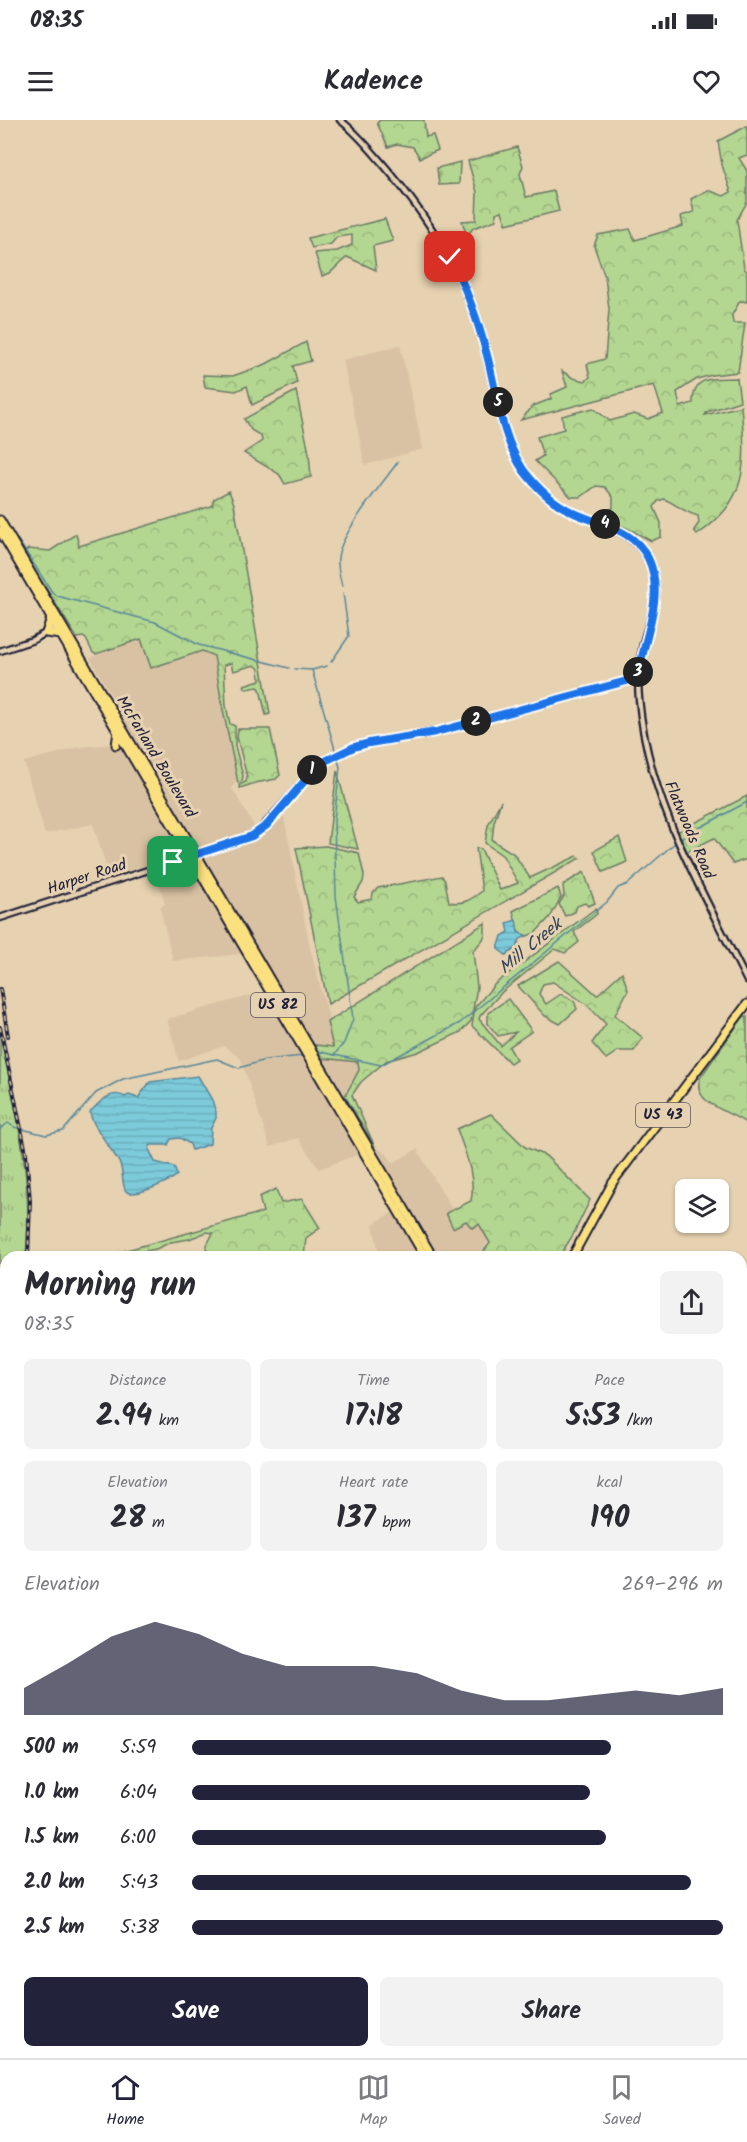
<!DOCTYPE html>
<meta charset="utf-8">
<style>
body{margin:0;font-family:Kalam,sans-serif;background:#f2f2f3;color:#2b2b33;height:100vh;display:flex;flex-direction:column;font-size:22px;white-space:nowrap}
*{box-sizing:border-box;margin:0}
p{font-size:20px;color:#7c7c81}
.icon{flex:none;width:33px;height:33px;fill:none;stroke:currentColor;stroke-width:2;stroke-linecap:round;stroke-linejoin:round}
.map{position:relative;flex:1;overflow:hidden}
.details{position:absolute;left:0px;top:1131px;width:747px;height:807px;display:flex;flex-direction:column;background:#fff;border-radius:18px 18px 0 0;box-shadow:0 2px 4px #0004}
.details>*{flex:none}
.buttons{position:absolute;left:675px;top:1059px;display:grid;gap:12px}
.buttons a{display:grid;place-items:center;width:54px;height:54px;border-radius:9px;background:#fff;box-shadow:0 2px 4px #0004;font-size:30px}
.pin{position:absolute;display:grid;place-items:center;width:51px;height:51px;color:#fff;margin:-26px;border-radius:12px;box-shadow:0 3px 9px #0006}
.km{position:absolute;width:30px;height:30px;margin:-15px;border-radius:50%;background:#222;color:#fff;font-size:16px;line-height:30px;text-align:center}
.round{display:grid;place-items:center;flex:none;width:63px;height:63px;border-radius:9px;background:#f2f2f3}
.headline{display:flex;align-items:center;justify-content:space-between;height:102px;padding:0 24px}
h1{font-size:33px;font-weight:700;line-height:45px}
.metrics{display:grid;grid-template-columns:repeat(3,1fr);gap:9px;height:102px;padding:6px 24px}
.metrics div{display:grid;align-content:center;border-radius:9px;background:#f2f2f3;text-align:center}
.metrics b{font-size:30px;font-weight:700}
.metrics small{font-size:16px;font-weight:400}
.metrics p{font-size:16px}
.chart{height:168px;padding:12px 24px}
.chart p{display:flex;justify-content:space-between}
.chart svg{width:100%;height:108px;margin-top:6px;fill:#22223b;opacity:.7}
.primary-button{display:flex;gap:12px;margin-top:auto;padding:12px 24px}
.primary-button a{flex:1;height:69px;border-radius:9px;background:#22223b;color:#fff;font-size:24px;font-weight:700;line-height:69px;text-align:center}
.primary-button a+a{background:#f2f2f3;color:#2b2b33}
ul{padding:0 24px;list-style:none;font-size:20px}
li{display:grid;grid-template-columns:96px 72px 1fr;align-items:center;height:45px}
li i{height:15px;border-radius:8px;background:#22223b}
.status{display:flex;justify-content:space-between;align-items:center;height:42px;padding:0 30px;background:#fff;direction:ltr}
.status svg{height:16px;fill:currentColor}
header{display:flex;justify-content:space-between;align-items:center;height:78px;padding:0 24px;background:#fff;font-size:27px;font-weight:700}
.dock{display:flex;justify-content:space-around;align-items:center;height:84px;border-top:2px solid #e1e1e2;background:#fff;font-size:16px;color:#7c7c81}
.dock a{display:grid;justify-items:center;gap:3px}
.dock .current{color:#22223b}
.map>svg:first-child{display:block}
</style>
<div class="status"><b>08:35</b><svg viewBox="0 0 49 12"><path d="M0 12V9h3v3zM5 12V6h3v6zM10 12V3h3v9zM15 12V0h3v12zM26 1h20v11H26zM47 4h2v5h-2z"/></svg></div>
<header><svg class="icon" aria-label="menu" viewBox="0 0 24 24"><path d="M4 6h16M4 12h16M4 18h16"/></svg>Kadence<svg class="icon" aria-label="heart" viewBox="0 0 24 24"><path d="M12 20l-8-8c-3-5 5-10 8-4 3-6 11-1 8 4z"/></svg></header>
<div class="map">
<svg width="747" height="1938" viewBox="0 0 747 1938">
<defs>
<pattern id="grass-tufts" width="24" height="20" patternUnits="userSpaceOnUse" patternTransform="scale(1.5)"><rect width="24" height="20" fill="#b3d690"/><path d="M3 7l-1-3M5 7V3M7 7l1-3M15 17l-1-3M17 17v-4M19 17l1-3" fill="none" stroke="#9ab77d"/></pattern>
<pattern id="forest-crowns" width="20" height="18" patternUnits="userSpaceOnUse" patternTransform="scale(1.5)"><rect width="20" height="18" fill="#b3d690"/><path d="M2 6a3 3 0 1 1 6 0M12 15a3 3 0 1 1 6 0" fill="none" stroke="#9ab77d"/></pattern>
<pattern id="cemetery-stones" width="16" height="16" patternUnits="userSpaceOnUse" patternTransform="scale(1.5)"><rect width="16" height="16" fill="#b3d690"/><path d="M2 7V4a2 2 0 0 1 4 0v3zM10 15v-3a2 2 0 0 1 4 0v3z" fill="#9ab77d"/></pattern>
<pattern id="water-rules" width="6" height="5" patternUnits="userSpaceOnUse" patternTransform="scale(1.5)"><rect width="6" height="5" fill="#7ccada"/><path d="M0 2.5h6" fill="none" stroke="#6badbc"/></pattern>
</defs>
<rect width="100%" height="100%" fill="#e6d1b0"/>
<filter id="ink" filterUnits="userSpaceOnUse"><feTurbulence type="fractalNoise" baseFrequency=".0167" numOctaves="2"/><feDisplacementMap in="SourceGraphic" scale="12" xChannelSelector="R" yChannelSelector="G"/><feConvolveMatrix kernelMatrix="1 2 1 2 8 2 1 2 1" color-interpolation-filters="sRGB"/></filter>
<g filter="url(#ink)">
<g fill="#d9c2a3">
<path d="M400,225L423,329L365,345L343,240Z"/>
<path d="M141,519L151,547L202,531L215,536L222,585L238,659L232,668L259,715L284,697L311,832L339,935L359,941L361,953L345,976L375,1027L387,1034L393,1043L417,1029L453,1091L479,1104L488,1120L484,1131L486,1137H380L373,1104L394,1092L359,1034L319,1049L298,1018L270,1027L241,939L224,926L179,941L167,899L263,872L242,834L173,841L160,787L165,784L154,743L109,756L93,704L45,714L24,642L80,627L112,624L129,607L90,538Z"/>
<path d="M6,1907V1932H134L112,1938H79L74,1935L68,1938H0V1909Z"/>
</g>
<path fill="url(#grass-tufts)" stroke="#6a7c66" stroke-width="1.5" d="M0,912C15,988 34,1059 26,1137H6V1295L0,1296Z"/>
<g fill="url(#forest-crowns)" stroke="#6a7c66" stroke-width="1.5">
<path d="M380,0H424L426,17L433,15L438,30L420,38L413,27L397,24L388,27L377,3Z"/>
<path d="M747,6V35L739,38L747,51V82L737,100L744,148L747,152V182L740,181L732,195L733,203H745L738,252L712,255L697,259L677,272L680,287L693,283C693,254 714,259 737,258L740,281L707,292L705,295L741,286C747,349 747,380 697,415L694,410L699,403L698,396C685,393 676,384 664,379L658,381L654,387L661,403V417L651,421L629,409L595,396L613,388V377L605,367L596,366L581,377H571L535,341L543,336L537,317L564,309L562,296L593,288L610,301L634,294L648,299L663,293L654,265L521,300L533,286L551,279V274L567,267L562,251L573,258L585,261L590,257L587,244L605,239L609,189L605,157L594,126L598,115L630,109L635,120L683,106L681,96L694,92L691,79L708,70L724,76L731,72L722,45L718,21Z"/>
<path d="M517,27L523,46L520,54L526,77L554,71L559,91L506,104L502,91L496,93V100L473,108L467,116L462,101L476,100L477,72L468,41Z"/>
<path d="M385,99L393,121L373,126L376,150L347,137L330,153L322,156L315,133L337,131L352,125V115L337,117L331,124L312,128L308,118Z"/>
<path d="M306,222L311,241L293,246L297,263L252,285L247,266L236,271L205,267L203,255L233,256L266,244Z"/>
<path d="M296,271L309,333L311,357L285,364L279,354L244,333L262,321L261,316L251,310L244,299Z"/>
<path d="M229,371L234,384L270,594L266,595L260,569L258,567L246,569L244,565L260,560L259,549L255,545L233,551L231,543L224,545L226,586L230,604L235,606V626L243,656L242,661L238,663L222,585L214,536L202,531L151,548L141,519L96,534L93,533L86,519L83,517L77,518L24,433L28,429L50,431L76,414L79,426L212,386L214,379Z"/>
<path d="M238,609H270L280,655L276,659L255,663L240,668L239,665L246,662L247,657L237,617Z"/>
<path d="M337,651L358,729L328,723Z"/>
<path d="M747,676V739L733,744L714,718L687,732L677,712Z"/>
<path d="M501,681L494,702L492,720L514,734L530,758L577,736L580,738L328,884L296,728L326,726L359,733L364,755L363,762L354,777L358,782L372,779L373,773L378,768L442,756L445,761L449,782C462,785 471,780 482,771L476,728L481,729L500,770L518,763L503,736L485,723L488,705Z"/>
<path d="M619,717L627,742L603,752L594,731Z"/>
<path d="M584,752L595,783L588,786L585,783L577,786L575,792L565,796L559,784L564,776L563,765Z"/>
<path d="M558,768L561,777L551,796L535,813L527,816L518,812L513,791Z"/>
<path d="M596,788L597,794L574,812L579,822L565,833L555,829L502,872L480,896L479,899L501,926L516,912L498,916L488,904V893L508,879L532,911L509,927L516,939L510,943L472,906L475,887L495,864Z"/>
<path d="M485,803V817L473,831L477,867L471,901L461,912L418,932L386,941L361,962L352,975L375,1027L345,976L359,950L358,942L322,938L315,925L333,927L327,902Z"/>
<path d="M559,841L597,875L622,852L628,870L615,895L643,918L634,931H618L606,939L592,923L606,904L586,884L553,862L543,864L539,874L546,884L561,874L574,881L577,889L560,904L545,896L518,866Z"/>
<path d="M747,896V1004C732,991 691,985 700,958L743,897Z"/>
<path d="M491,994L525,1027L546,1036L590,1080L573,1115L559,1137H486L484,1131L490,1123L479,1104L472,1108L466,1101L453,1108L446,1093L471,1081C476,1056 465,1032 457,1009Z"/>
<path d="M276,1069L281,1083L302,1079L320,1108L306,1118L304,1137H206L207,1125L213,1113L207,1112L189,1119L171,1122L156,1129L133,1134L134,1137H102L263,1092L259,1077Z"/>
<path d="M4,1302H6L4,1381L0,1382V1310Z"/>
<path d="M741,1335L747,1338V1422L741,1419Z"/>
<path d="M6,1459V1486L3,1487L2,1495L6,1496V1534H0V1470L1,1462Z"/>
<path d="M741,1627H747V1692L741,1696Z"/>
<path d="M741,1798L747,1805V1875L741,1883Z"/>
<path d="M747,1893V1938H714L718,1932H741V1901Z"/>
</g>
<path fill="url(#cemetery-stones)" stroke="#6a7c66" stroke-width="1.5" d="M460,42L459,64L439,65L437,48Z"/>
<g fill="url(#water-rules)" stroke="#58879a" stroke-width="1.5">
<path d="M516,800L518,812L527,816L520,819L517,828L506,835L498,829L502,816L509,812L507,803Z"/>
<path d="M198,956L212,980L216,992V998L211,1008L210,1024L192,1030L190,1024L180,1018L171,1019L168,1025H151L149,1029L155,1042L174,1047L177,1055C171,1061 132,1079 126,1071C122,1067 123,1051 120,1044C113,1030 91,1005 90,992C100,982 111,969 125,977L129,975L138,978L150,962Z"/>
</g>
<g fill="none" stroke-linecap="round" stroke-linejoin="round">
<g stroke="#58879a" stroke-width="1.5">
<path d="M15,419L18,420L52,472L57,476L155,502L199,525L289,548"/>
<path d="M342,466C340,457 337,447 338,438C339,416 383,362 398,342"/>
<path d="M331,542L349,516L343,473"/>
<path d="M295,549L312,550L327,546"/>
<path d="M312,550L336,633"/>
<path d="M679,719L747,682"/>
<path d="M316,931L381,945L460,903L607,782L618,768L628,764L676,722"/>
<path d="M334,935L344,923L353,899L336,776L334,700L340,647L337,638"/>
<path d="M0,1009L8,1003L14,1007L46,1015L63,1011L96,973L123,959L217,939L239,948L265,940L303,936"/>
<path d="M741,1716L747,1711"/>
<path d="M2,1852L6,1856"/>
<path d="M0,1904L6,1903"/>
<path d="M702,1932V1938"/>
</g>
<defs>
<g id="secondary">
<path d="M340,0C356,12 369,28 382,43C427,95 463,151 482,217C495,263 498,317 528,356C540,372 556,385 575,393C607,408 640,412 653,450C661,475 649,500 643,524C639,543 637,560 639,579C648,682 702,770 747,861"/>
<path d="M0,531L33,520L58,506"/>
<path d="M196,735L245,719L259,711L319,644L354,627L369,623L436,612L638,558"/>
<path d="M0,798L182,739"/>
<path d="M0,1602L6,1600"/>
<path d="M741,1700L747,1695"/>
<path d="M0,1796L6,1792"/>
<path d="M76,1932L82,1938"/>
<path d="M259,1932L261,1938"/>
</g>
<path id="primary" d="M741,1766H747"/>
<g id="highway">
<path d="M0,400L433,1137"/>
<path d="M0,411L425,1137"/>
<path d="M51,498L46,513L61,515"/>
<path d="M116,625L118,612"/>
<path d="M181,739L185,732L184,725"/>
<path d="M572,1137L613,1062L747,884"/>
<path d="M0,1912L6,1911"/>
<path d="M0,1917L6,1916"/>
<path d="M583,1932V1938"/>
<path d="M591,1932V1938"/>
</g>
</defs>
<use href="#secondary" stroke="#22223b" stroke-width="9"/>
<use href="#primary" stroke="#22223b" stroke-width="10"/>
<use href="#highway" stroke="#22223b" stroke-width="11"/>
<use href="#secondary" stroke="#e6d1b0" stroke-width="4.5"/>
<use href="#primary" stroke="#fbe080" stroke-width="6"/>
<use href="#highway" stroke="#fbe080" stroke-width="7"/>
<defs>
<g id="rail">
<path d="M0,869L8,916"/>
<path d="M0,907L26,1033L30,1081L28,1137"/>
<path d="M0,1437L6,1371"/>
</g>
</defs>
<use href="#rail" stroke="#22223b" stroke-width="4"/>
<use href="#rail" stroke="#e6d1b0" stroke-width="1.5" stroke-dasharray="4.5" stroke-linecap="butt"/>
</g>
</g>
<g fill="none" stroke-linecap="round" stroke-linejoin="round" filter="url(#ink)">
<defs>
<path id="route" d="M173,742L252,716L267,705L319,644L354,627L369,623L436,612L638,558C643,519 666,475 648,438C633,408 599,405 572,392C553,383 537,368 524,351C502,319 497,276 488,239C479,204 467,169 450,137"/>
</defs>
<use href="#route" stroke="#fff" stroke-width="12"/>
<use href="#route" stroke="#1a73e8" stroke-width="8"/>
</g>
<g text-anchor="middle" dominant-baseline="central" stroke-width="6" stroke-linejoin="round" paint-order="stroke">
<g fill="#e6d1b0" stroke="#5d565e" stroke-width="1.5">
<rect x="251" y="873" width="54" height="24" rx="4.5"/>
<rect x="636" y="983" width="54" height="24" rx="4.5"/>
</g>
<g font-size="15" font-weight="bold" fill="#22223b">
<text x="278" y="885">US 82</text>
<text x="663" y="995">US 43</text>
</g>
<g font-size="16" fill="#22223b" stroke="#e6d1b0">
<text transform="translate(156 637) rotate(59)">McFarland Boulevard</text>
<text transform="translate(689 710) rotate(67)">Flatwoods Road</text>
<text transform="translate(87 757) rotate(-18)">Harper Road</text>
</g>
<g font-size="18" font-style="italic" fill="#34445b" stroke="#e6d1b0">
<text transform="translate(531 827) rotate(-40)">Mill Creek</text>
</g>
</g>
</svg>
<div class="buttons">
<a><svg class="icon" aria-label="layers" viewBox="0 0 24 24"><path d="M12 4l9 5-9 5-9-5zM3 14l9 5 9-5"/></svg></a>
</div>
<div class="pin" style="left:173px;top:742px;background:#1e9e55"><svg class="icon" aria-label="arrive" viewBox="0 0 24 24"><path d="M6 21V4h12l-3 4 3 4H6"/></svg></div>
<div class="pin" style="left:450px;top:137px;background:#d93025"><svg class="icon" aria-label="check" viewBox="0 0 24 24"><path d="M5 12l5 5 9-10"/></svg></div>
<b class="km" style="left:312px;top:650px">1</b>
<b class="km" style="left:476px;top:601px">2</b>
<b class="km" style="left:638px;top:552px">3</b>
<b class="km" style="left:605px;top:404px">4</b>
<b class="km" style="left:498px;top:282px">5</b>
<section class="details">
<div class="headline"><div><h1>Morning run</h1><p>08:35</p></div><a class="round"><svg class="icon" aria-label="share" viewBox="0 0 24 24"><path d="M12 15V3M7 8l5-5 5 5M5 13v7h14v-7"/></svg></a></div>
<div class="metrics">
<div><p>Distance</p><b>2.94<small> km</small></b></div>
<div><p>Time</p><b>17:18</b></div>
<div><p>Pace</p><b>5:53<small> /km</small></b></div>
</div>
<div class="metrics">
<div><p>Elevation</p><b>28<small> m</small></b></div>
<div><p>Heart rate</p><b>137<small> bpm</small></b></div>
<div><p>kcal</p><b>190</b></div>
</div>
<div class="chart"><p><span>Elevation</span>269–296 m</p>
<svg viewBox="0 0 160 44" preserveAspectRatio="none"><path d="M0 44V33L10 23L20 12L30 6L40 11L50 19L60 24L70 24L80 24L90 27L100 34L110 38L120 38L130 36L140 34L150 36L160 33V44z"/></svg>
</div>
<ul>
<li><b>500 m</b>5:59<i style="width:79%"></i></li>
<li><b>1.0 km</b>6:04<i style="width:75%"></i></li>
<li><b>1.5 km</b>6:00<i style="width:78%"></i></li>
<li><b>2.0 km</b>5:43<i style="width:94%"></i></li>
<li><b>2.5 km</b>5:38<i style="width:100%"></i></li>
</ul>
<div class="primary-button"><a>Save</a><a>Share</a></div>
</section>
</div>
<nav class="dock">
<a class="current"><svg class="icon" aria-label="home" viewBox="0 0 24 24"><path d="M3 11l9-7 9 7M6 9v11h12V9"/></svg>Home</a>
<a><svg class="icon" aria-label="map" viewBox="0 0 24 24"><path d="M3 6l6-2 6 2 6-2v14l-6 2-6-2-6 2zM9 4v14M15 6v14"/></svg>Map</a>
<a><svg class="icon" aria-label="saved" viewBox="0 0 24 24"><path d="M7 4h10v16l-5-4-5 4z"/></svg>Saved</a>
</nav>
